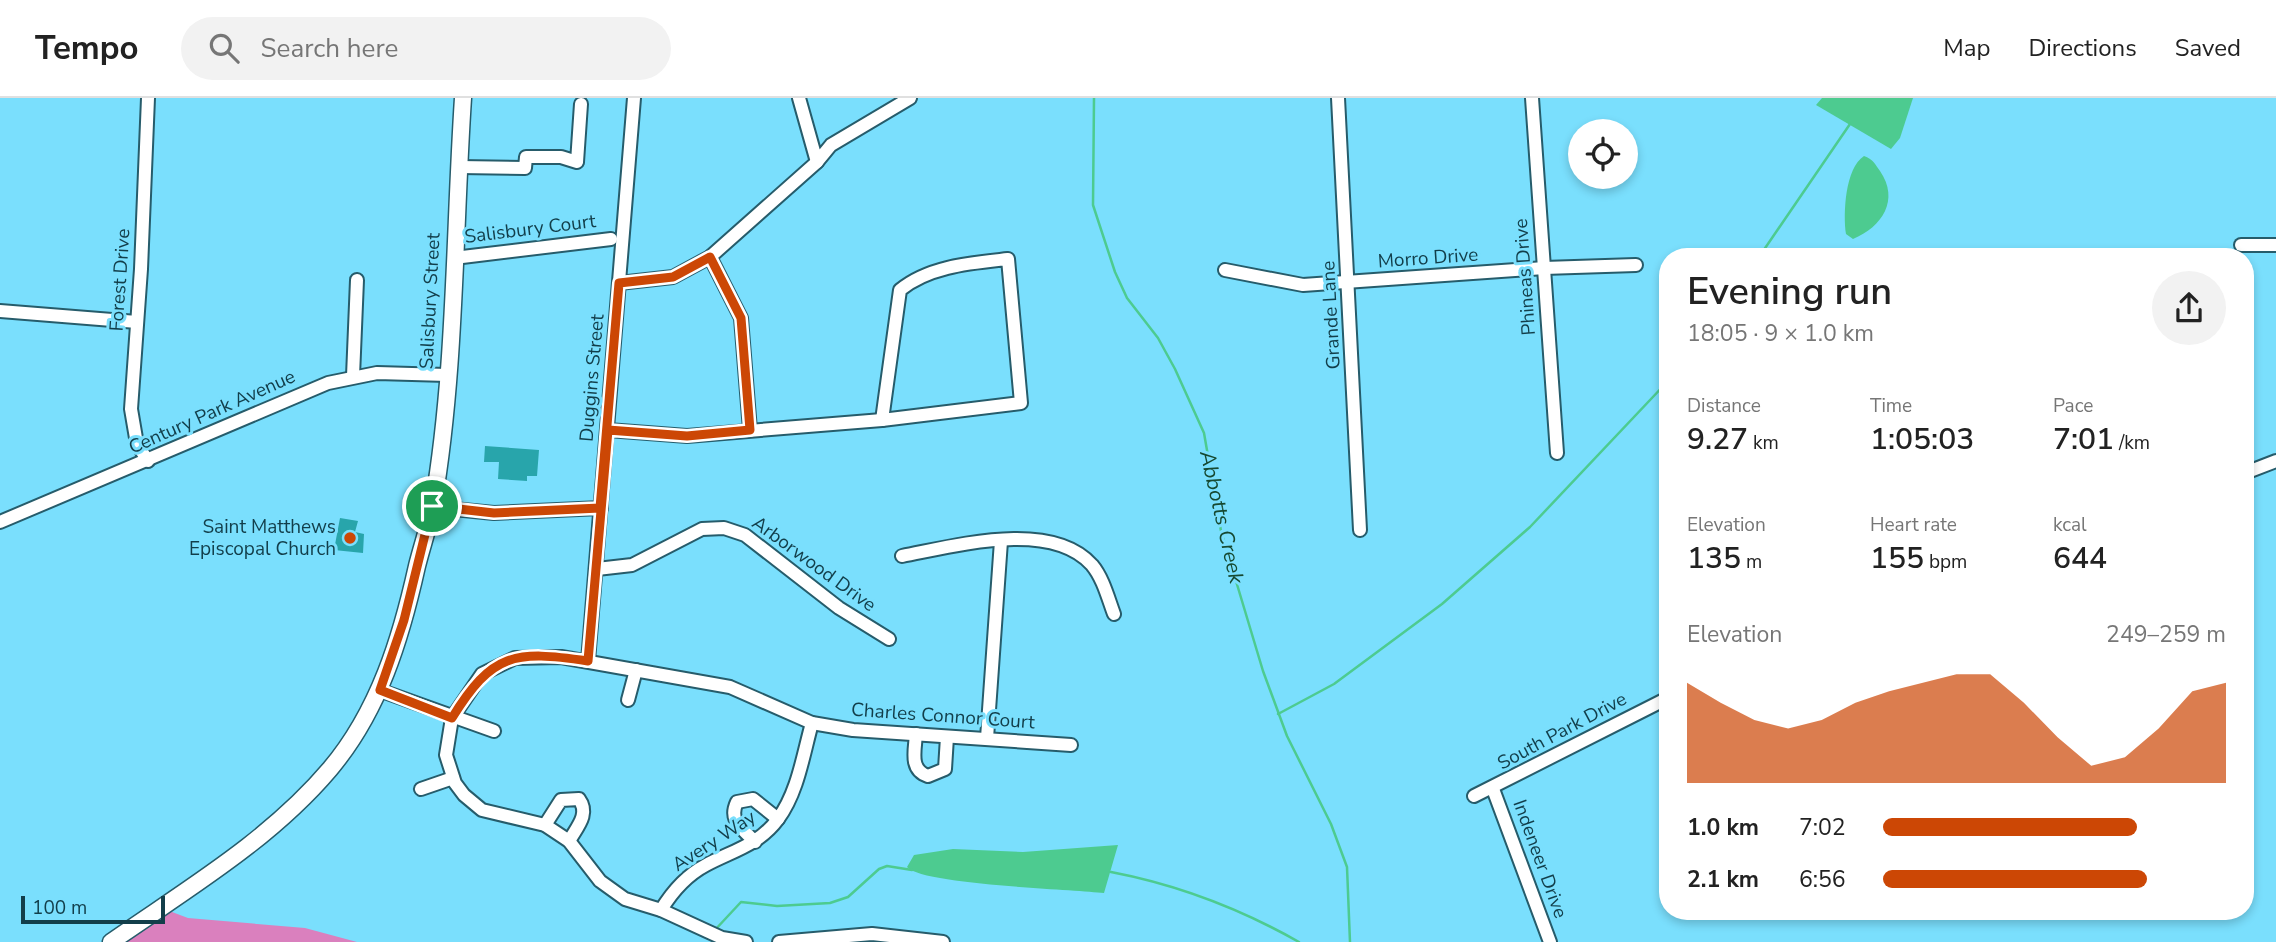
<!DOCTYPE html>
<meta charset="utf-8">
<style>
body{margin:0;font-family:"Nunito Sans",sans-serif;background:#f2f2f2;color:#222;height:100vh;display:flex;flex-direction:column;font-size:26px;white-space:nowrap}
*{box-sizing:border-box;margin:0}
p{font-size:23px;color:#767676}
.icon{flex:none;width:38px;height:38px;fill:none;stroke:currentColor;stroke-width:2;stroke-linecap:round;stroke-linejoin:round}
.map{position:relative;flex:1;overflow:hidden}
.drawer{position:absolute;left:1659px;top:150px;width:595px;height:672px;display:flex;flex-direction:column;background:#fff;border-radius:28px;box-shadow:0 4px 10px #0003}
.drawer>*{flex:none}
.fabs{position:absolute;left:1568px;top:21px;display:grid;gap:14px}
.fabs a{display:grid;place-items:center;width:70px;height:70px;border-radius:50%;background:#fff;box-shadow:0 4px 10px #0003;font-size:35px}
.scale{position:absolute;left:21px;bottom:18px;width:144px;box-sizing:border-box;padding-left:7px;border:4px solid #123e4a;border-top:0;font-size:19px;line-height:24px;white-space:nowrap;color:#123e4a;-webkit-text-stroke:5px #7adffd;paint-order:stroke}
.pin{position:absolute;display:grid;place-items:center;width:60px;height:60px;color:#fff;margin:-30px;border:4px solid #fff;border-radius:50%;box-shadow:0 2px 7px #0007}
.round{display:grid;place-items:center;flex:none;width:74px;height:74px;border-radius:37px;background:#f2f2f2}
.overview{display:flex;align-items:center;justify-content:space-between;height:119px;padding:0 28px}
h1{font-size:38px;font-weight:600;line-height:52px}
.figures{display:grid;grid-template-columns:repeat(3,1fr);gap:10px;height:119px;padding:7px 28px}
.figures div{display:grid;align-content:center}
.figures b{font-size:30px;font-weight:600}
.figures small{font-size:19px;font-weight:400}
.figures p{font-size:19px}
.chart{height:196px;padding:14px 28px}
.chart p{display:flex;justify-content:space-between}
.chart svg{width:100%;height:126px;margin-top:7px;fill:#cc4705;opacity:.7}
ul{padding:0 28px;list-style:none;font-size:23px}
li{display:grid;grid-template-columns:112px 84px 1fr;align-items:center;height:52px}
li i{height:18px;border-radius:9px;background:#cc4705}
header{display:flex;align-items:center;gap:42px;box-sizing:border-box;height:98px;padding:0 35px;background:#fff;border-bottom:2px solid #e0e0e0}
header strong{font-size:33px}
nav{display:flex;gap:38px;margin-inline-start:auto;font-size:24px}
.search{width:490px;height:63px;background:#f2f2f2;display:flex;align-items:center;gap:18px;box-sizing:border-box;padding:0 24px;border-radius:38px;color:#767676;font-size:26px}
.map>svg:first-child{display:block}
</style>
<header>
<strong>Tempo</strong>
<div class="search"><svg class="icon" aria-label="search" viewBox="0 0 24 24"><circle cx="10" cy="10" r="6"/><path d="M15 15l6 6"/></svg>Search here</div>
<nav><a>Map</a><a>Directions</a><a>Saved</a></nav>
</header>
<div class="map">
<svg width="2276" height="844" viewBox="0 0 2276 844">
<rect width="100%" height="100%" fill="#7adffd"/>
<path fill="#da80be" d="M166,806L172,814L188,820L305,830L357,844H111Z"/>
<g fill="#4dcb90">
<path d="M1822,0H1913L1900,40L1891,51L1816,7Z"/>
<path d="M1864,58C1873,61 1875,66 1880,73C1900,102 1882,129 1853,141L1846,136C1843,116 1845,70 1864,58Z"/>
<path d="M1118,747L1104,795C1071,791 923,787 907,769L914,757L953,751L1023,754Z"/>
</g>
<g fill="none" stroke-linecap="round" stroke-linejoin="round">
<g stroke="#4dcb90" stroke-width="2.5">
<path d="M1094,0L1093,107L1115,174L1127,200L1158,240L1175,271L1204,335L1221,433L1263,573L1287,638L1331,726L1347,769L1350,844"/>
<path d="M1759,159L1850,26"/>
<path d="M1278,616L1334,586L1442,506L1530,429L1668,283"/>
<path d="M1111,774C1179,787 1239,810 1299,844"/>
<path d="M714,833L741,804L777,808L830,805L848,799L879,771L887,768L912,772"/>
</g>
</g>
<g fill="#28a5ab">
<path d="M485,348L539,352L537,378H527V383L498,381L499,364H484Z"/>
<path d="M340,420L358,423L355,434L364,436L363,455L334,452Z"/>
</g>
<g fill="none" stroke-linecap="round" stroke-linejoin="round">
<defs>
<g id="minor">
<path d="M148,0L141,171L131,311L137,346L148,363"/>
<path d="M799,0L817,64L831,47L910,0"/>
<path d="M1338,0L1360,432"/>
<path d="M1532,0L1557,355"/>
<path d="M459,69L525,70L526,59H561L577,64L581,6"/>
<path d="M2241,147H2276"/>
<path d="M710,159L741,220L750,332"/>
<path d="M454,160L611,141"/>
<path d="M1008,161L1021,305L882,322L900,192C929,168 972,165 1008,161Z"/>
<path d="M1225,172L1303,187L1544,170L1636,167"/>
<path d="M619,185L673,179L710,159L817,64"/>
<path d="M0,213L137,224"/>
<path d="M353,278L357,182"/>
<path d="M608,332L687,338L882,322"/>
<path d="M2245,375L2276,363"/>
<path d="M433,409L494,415L601,410"/>
<path d="M0,424L328,285L377,275L447,277"/>
<path d="M902,458C955,448 1051,421 1092,467C1103,480 1108,500 1114,516"/>
<path d="M597,471L632,467L702,431L724,430L745,437L839,510L889,541"/>
<path d="M588,563L634,0"/>
<path d="M379,592L494,633"/>
<path d="M628,602L636,572"/>
<path d="M916,636C915,652 909,672 928,678L945,671L947,639"/>
<path d="M987,640L1001,443"/>
<path d="M421,691L453,680"/>
<path d="M1493,691L1550,844"/>
<path d="M1474,698L1668,600"/>
<path d="M545,727L561,702L579,701C590,716 577,729 569,743"/>
<path d="M755,744C742,730 728,723 737,704L753,701L778,721"/>
<path d="M661,812C672,794 687,777 706,767C732,753 759,747 778,721C798,694 803,657 812,625"/>
<path d="M746,844L722,840L661,812L625,801L600,783L569,743L545,727L482,712L464,697L455,685L446,657L452,620L482,576L515,560L561,559L730,589L812,625L853,632L1071,647"/>
<path d="M779,844L872,836L943,844"/>
</g>
<path id="major" d="M111,844C187,791 270,742 330,671C379,613 401,540 417,468C422,448 429,428 433,407C456,273 454,135 463,0"/>
</defs>
<use href="#minor" stroke="#265c6b" stroke-width="16"/>
<use href="#major" stroke="#265c6b" stroke-width="19"/>
<use href="#minor" stroke="#fff" stroke-width="12"/>
<use href="#major" stroke="#fff" stroke-width="16"/>
</g>
<g fill="none" stroke-linecap="round" stroke-linejoin="round">
<defs>
<path id="route" d="M432,408L404,522L380,592L452,620C492,555 514,552 588,563L608,332L687,338L750,332L741,220L710,159L673,179L619,185L600,410L494,415L432,408"/>
</defs>
<use href="#route" stroke="#fff" stroke-width="14"/>
<use href="#route" stroke="#cc4705" stroke-width="9"/>
</g>
<circle fill="#cc4705" stroke="#7adffd" stroke-width="2.5" cx="350" cy="440" r="7"/>
<g text-anchor="middle" dominant-baseline="central" stroke-width="6" stroke-linejoin="round" paint-order="stroke">
<g font-size="19" fill="#123e4a" stroke="#7adffd">
<text transform="translate(530 131) rotate(-7)">Salisbury Court</text>
<text transform="translate(1428 160) rotate(-4)">Morro Drive</text>
<text transform="translate(1525 179) rotate(-94)">Phineas Drive</text>
<text transform="translate(120 182) rotate(-86)">Forest Drive</text>
<text transform="translate(430 203) rotate(-87)">Salisbury Street</text>
<text transform="translate(1331 217) rotate(-93)">Grande Lane</text>
<text transform="translate(592 280) rotate(-85)">Duggins Street</text>
<text transform="translate(212 314) rotate(-24)">Century Park Avenue</text>
<text transform="translate(814 466) rotate(36)">Arborwood Drive</text>
<text transform="translate(943 618) rotate(4)">Charles Connor Court</text>
<text transform="translate(1562 633) rotate(-28)">South Park Drive</text>
<text transform="translate(714 743) rotate(-33)">Avery Way</text>
<text transform="translate(1540 761) rotate(70)">Indeneer Drive</text>
</g>
<g font-size="19" fill="#123e4a" stroke="#7adffd" text-anchor="end">
<text x="336" y="429">Saint Matthews<tspan x="336" dy="22">Episcopal Church</tspan></text>
</g>
<g font-size="21" font-style="italic" fill="#164931" stroke="#7adffd">
<text transform="translate(1222 419) rotate(77)">Abbotts Creek</text>
</g>
</g>
</svg>
<div class="fabs">
<a><svg class="icon" aria-label="locate" viewBox="0 0 24 24"><circle cx="12" cy="12" r="6"/><path d="M12 2v4M12 18v4M2 12h4M18 12h4"/></svg></a>
</div>
<div class="scale">100 m</div>
<div class="pin" style="left:432px;top:408px;background:#1e9e55"><svg class="icon" aria-label="arrive" viewBox="0 0 24 24"><path d="M6 21V4h12l-3 4 3 4H6"/></svg></div>
<section class="drawer">
<div class="overview"><div><h1>Evening run</h1><p>18:05 · 9 × 1.0 km</p></div><a class="round"><svg class="icon" aria-label="share" viewBox="0 0 24 24"><path d="M12 15V3M7 8l5-5 5 5M5 13v7h14v-7"/></svg></a></div>
<div class="figures">
<div><p>Distance</p><b>9.27<small> km</small></b></div>
<div><p>Time</p><b>1:05:03</b></div>
<div><p>Pace</p><b>7:01<small> /km</small></b></div>
</div>
<div class="figures">
<div><p>Elevation</p><b>135<small> m</small></b></div>
<div><p>Heart rate</p><b>155<small> bpm</small></b></div>
<div><p>kcal</p><b>644</b></div>
</div>
<div class="chart"><p><span>Elevation</span>249–259 m</p>
<svg viewBox="0 0 160 44" preserveAspectRatio="none"><path d="M0 44V9L10 16L20 22L30 25L40 22L50 16L60 12L70 9L80 6L90 6L100 16L110 28L120 38L130 35L140 25L150 12L160 9V44z"/></svg>
</div>
<ul>
<li><b>1.0 km</b>7:02<i style="width:74%"></i></li>
<li><b>2.1 km</b>6:56<i style="width:77%"></i></li>
</ul>
</section>
</div>
